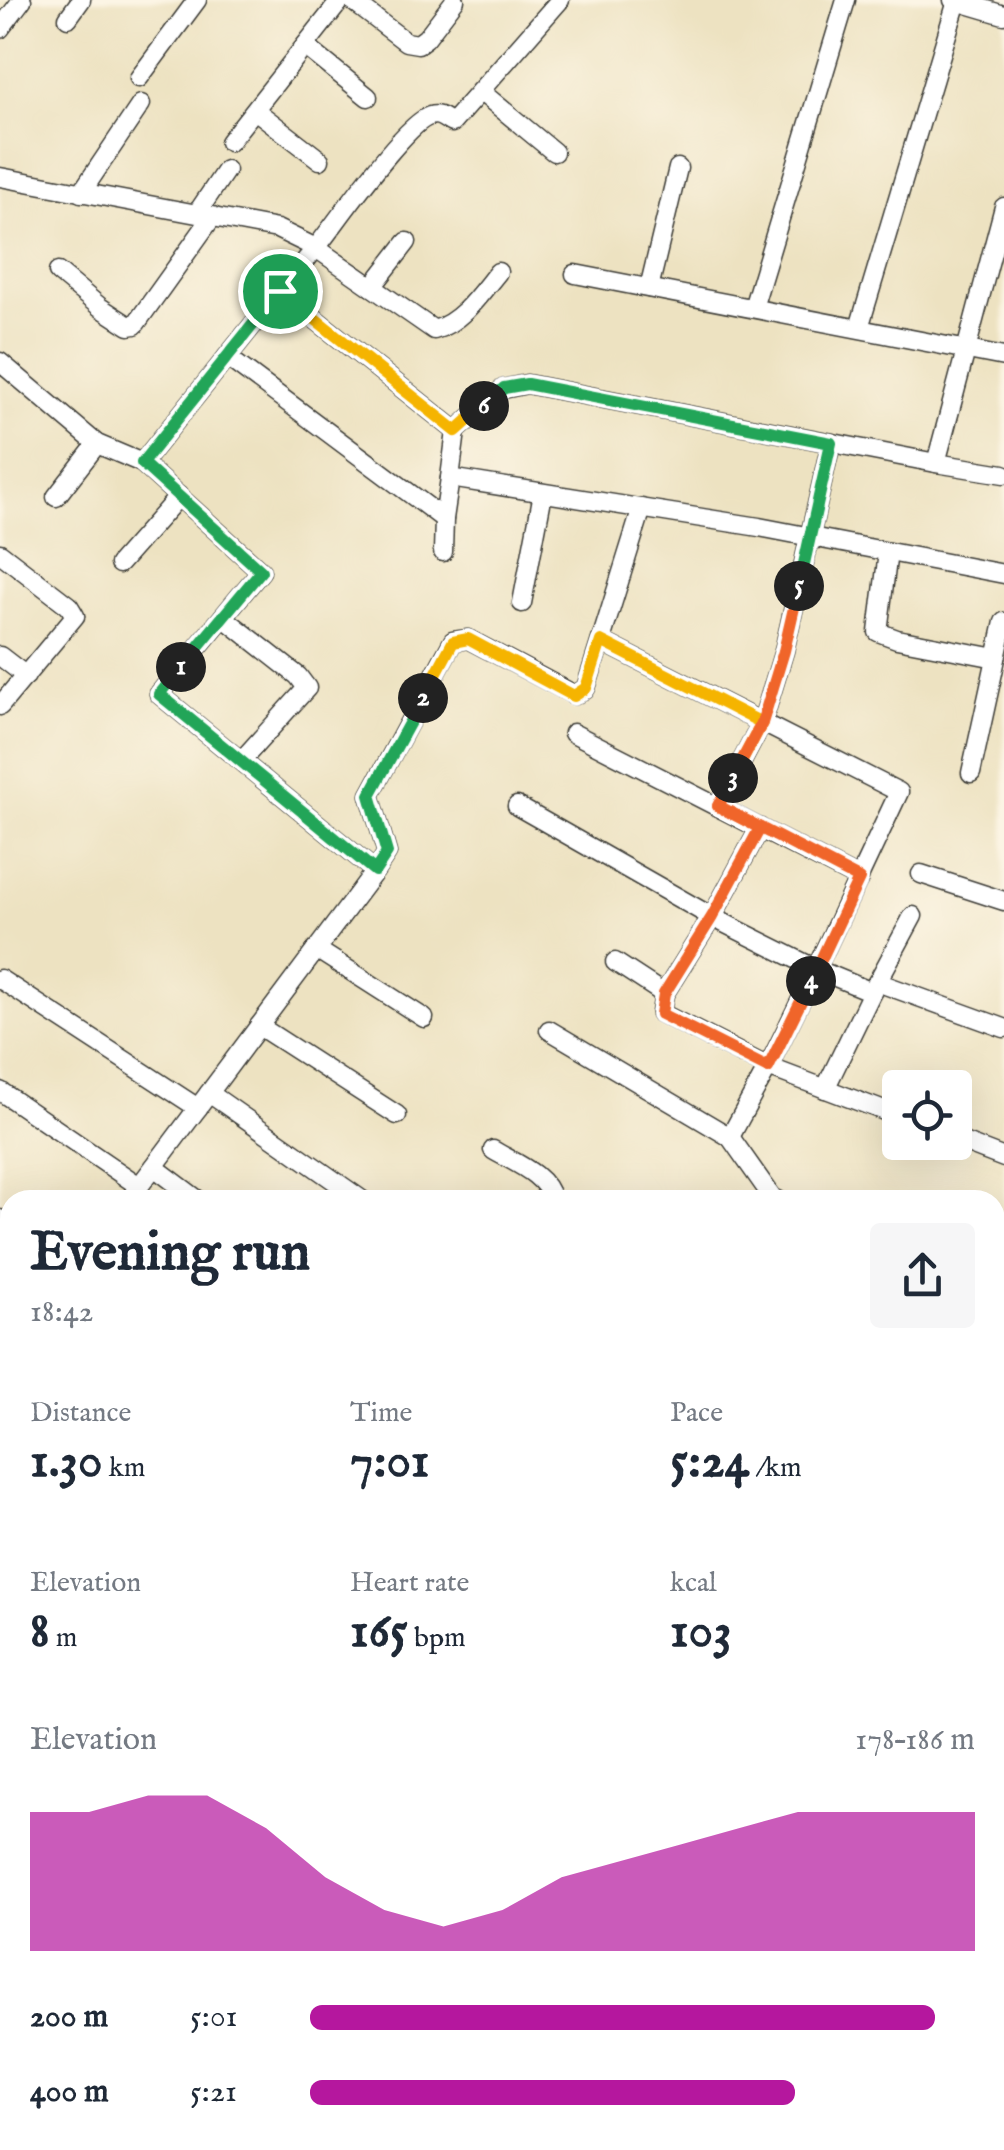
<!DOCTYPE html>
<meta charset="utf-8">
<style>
body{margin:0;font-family:"IM FELL English",serif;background:#f6f6f7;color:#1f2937;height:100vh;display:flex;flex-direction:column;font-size:38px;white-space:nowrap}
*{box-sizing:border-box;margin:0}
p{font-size:32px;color:#747a83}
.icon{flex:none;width:55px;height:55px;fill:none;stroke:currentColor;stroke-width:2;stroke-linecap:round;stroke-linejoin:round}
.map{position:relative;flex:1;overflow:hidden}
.sheet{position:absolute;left:0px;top:1190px;width:1005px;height:960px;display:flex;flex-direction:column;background:#fff;border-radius:30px 30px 0 0;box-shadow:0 10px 40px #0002}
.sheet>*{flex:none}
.controls{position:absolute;left:882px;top:1070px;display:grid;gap:20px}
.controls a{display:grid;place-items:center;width:90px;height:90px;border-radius:10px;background:#fff;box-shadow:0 10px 40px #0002;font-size:50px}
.pin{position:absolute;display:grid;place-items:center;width:85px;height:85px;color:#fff;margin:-42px;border:5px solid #fff;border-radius:50%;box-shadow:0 2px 10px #0007}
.km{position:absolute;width:50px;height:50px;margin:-25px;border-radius:50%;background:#222;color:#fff;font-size:28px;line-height:50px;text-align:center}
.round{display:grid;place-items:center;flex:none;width:105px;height:105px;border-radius:10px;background:#f6f6f7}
.headline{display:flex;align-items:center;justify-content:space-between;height:170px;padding:0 30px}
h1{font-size:55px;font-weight:700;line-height:75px}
.figures{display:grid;grid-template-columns:repeat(3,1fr);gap:15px;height:170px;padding:10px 30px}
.figures div{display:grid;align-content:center}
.figures b{font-size:50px;font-weight:700}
.figures small{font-size:28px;font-weight:400}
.figures p{font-size:28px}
.chart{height:280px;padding:20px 30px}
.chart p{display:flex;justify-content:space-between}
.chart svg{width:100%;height:180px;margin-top:10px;fill:#b5179e;opacity:.7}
ul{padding:0 30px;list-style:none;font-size:32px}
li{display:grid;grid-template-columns:160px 120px 1fr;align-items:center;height:75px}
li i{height:25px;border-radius:12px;background:#b5179e}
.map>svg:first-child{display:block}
</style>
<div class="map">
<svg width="1004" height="2150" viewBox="0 0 1004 2150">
<defs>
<pattern id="building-cross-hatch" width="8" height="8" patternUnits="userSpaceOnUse" patternTransform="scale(2.5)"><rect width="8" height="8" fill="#df9d6f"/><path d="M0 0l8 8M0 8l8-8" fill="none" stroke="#b47f5a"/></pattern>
</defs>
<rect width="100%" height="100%" fill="#fcf5e5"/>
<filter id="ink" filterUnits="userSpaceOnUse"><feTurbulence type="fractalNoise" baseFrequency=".01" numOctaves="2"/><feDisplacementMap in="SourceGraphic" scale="20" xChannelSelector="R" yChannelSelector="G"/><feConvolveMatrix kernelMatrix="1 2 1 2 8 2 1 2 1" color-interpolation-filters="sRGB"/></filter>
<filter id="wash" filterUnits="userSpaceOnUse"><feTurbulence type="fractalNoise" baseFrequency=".0048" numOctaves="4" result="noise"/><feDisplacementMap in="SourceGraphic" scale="40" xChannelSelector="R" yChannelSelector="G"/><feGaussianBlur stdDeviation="2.25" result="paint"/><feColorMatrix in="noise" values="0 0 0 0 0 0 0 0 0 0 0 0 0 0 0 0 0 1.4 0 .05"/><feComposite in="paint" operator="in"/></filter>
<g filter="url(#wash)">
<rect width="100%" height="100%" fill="#ede2c1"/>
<g id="blocks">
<g fill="url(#building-cross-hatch)">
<path d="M0,1515L10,1524V1557L0,1568Z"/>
<path d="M1004,1694V1730L995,1723V1705Z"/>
</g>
</g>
</g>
<g filter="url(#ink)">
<use href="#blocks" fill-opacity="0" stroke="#3b3a35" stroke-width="2.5"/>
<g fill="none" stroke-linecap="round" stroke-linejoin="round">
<defs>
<g id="street">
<path d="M351,0L406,42L418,44L426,38L455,0"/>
<path d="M953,0L1004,15"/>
<path d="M68,18L81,0"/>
<path d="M0,29L22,0"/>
<path d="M305,46L368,97"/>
<path d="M139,78L197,0"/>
<path d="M480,91L554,152"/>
<path d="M255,110L320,160"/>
<path d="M229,142L341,0"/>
<path d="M0,177L277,229L316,248L280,291"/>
<path d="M81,193L141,104"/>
<path d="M197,213L226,170"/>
<path d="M58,272L100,307L129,326L135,325L213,216"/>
<path d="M498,272C480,294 462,322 434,330L316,248C336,223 405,123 430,116C439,113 444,119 452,123L560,0"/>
<path d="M575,274L1004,357"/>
<path d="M372,287L407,242"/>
<path d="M649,288L678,168"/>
<path d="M753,308L846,0"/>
<path d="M859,328L957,1"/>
<path d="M227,357L444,519L450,478"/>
<path d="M0,362L97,444L142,463"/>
<path d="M456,431L503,389L527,384L936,463L1004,207"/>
<path d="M936,463L1004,474"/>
<path d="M56,497L97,444"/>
<path d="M642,508L586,688L575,695L468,639L453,641L370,795L387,853L375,871L159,694L261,571L142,463L280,291L456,431L450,478L759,527L1004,574"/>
<path d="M443,552L444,519"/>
<path d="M888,552L878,632L897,639L996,658"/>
<path d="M0,553L69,606L75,616L0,706"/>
<path d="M119,564L179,496"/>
<path d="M522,603L543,493"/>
<path d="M223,617L298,676L307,688L241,761"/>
<path d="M601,641L899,792L816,969L872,992L913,916"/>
<path d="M0,656L26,676"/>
<path d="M573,733L859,879"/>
<path d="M971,773L1004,622"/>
<path d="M517,806L712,917L816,969L768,1067L661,1013L664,994L712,917L760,828"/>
<path d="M718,807L762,723L784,651L831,443"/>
<path d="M921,874L1004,901"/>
<path d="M316,949L424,1018"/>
<path d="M615,962L664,994"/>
<path d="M0,979L198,1108"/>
<path d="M877,982L1004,1028"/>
<path d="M259,1026L397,1115"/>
<path d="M549,1030L730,1137L768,1067L900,1117"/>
<path d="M825,1089L872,992"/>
<path d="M0,1091L139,1186"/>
<path d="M209,1093L362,1200"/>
<path d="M730,1137L773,1198L778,1200"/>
<path d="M955,1139L1004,1158"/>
<path d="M493,1150C515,1163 547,1175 552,1200"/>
<path d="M154,1167L198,1200"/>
<path d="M129,1200L375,871"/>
<path d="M0,1219L10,1226"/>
<path d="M995,1287L1004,1290"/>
<path d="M0,1296L10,1304"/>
<path d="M995,1383L1004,1387"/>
<path d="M0,1504L10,1513"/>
<path d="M995,1504L1004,1516"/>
<path d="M0,1590L10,1581"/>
<path d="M0,1712L10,1719"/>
<path d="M995,1781L1004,1769"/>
<path d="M995,1919L1004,1906"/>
<path d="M995,1950L1004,1957"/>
<path d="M416,2140L431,2150"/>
<path d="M511,2140L519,2145"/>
<path d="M835,2140L856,2150"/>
<path d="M157,2150L162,2140"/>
</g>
</defs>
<use href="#street" stroke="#3b3a35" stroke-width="21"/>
<use href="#street" stroke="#fff" stroke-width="18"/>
</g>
</g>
<g fill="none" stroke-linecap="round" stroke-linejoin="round" filter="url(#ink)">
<defs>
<path id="split-1" d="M181,667L261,571L142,463L280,291"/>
<path id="split-2" d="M181,667L159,694L375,871L387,853L370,795L423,698"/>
<path id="split-3" d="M423,698L453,642L468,639L574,696L586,688L601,641L762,723L733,778"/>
<path id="split-4" d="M733,778L718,806L760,828L712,917L664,994L661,1014L768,1068L811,981"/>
<path id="split-5" d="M799,586L784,651L762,723L718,806L859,879L811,981"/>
<path id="split-6" d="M484,406L504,388L527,384L831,443L799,586"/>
<path id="split-7" d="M280,291L456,431L484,406"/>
</defs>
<use href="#split-1" stroke="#fff" stroke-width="20"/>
<use href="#split-2" stroke="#fff" stroke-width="20"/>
<use href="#split-3" stroke="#fff" stroke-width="20"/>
<use href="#split-4" stroke="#fff" stroke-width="20"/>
<use href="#split-5" stroke="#fff" stroke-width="20"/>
<use href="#split-6" stroke="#fff" stroke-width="20"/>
<use href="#split-7" stroke="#fff" stroke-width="20"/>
<use href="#split-1" stroke="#22a559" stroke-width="12"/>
<use href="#split-2" stroke="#22a559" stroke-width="12"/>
<use href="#split-3" stroke="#f5b400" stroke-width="12"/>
<use href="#split-4" stroke="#f0652b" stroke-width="12"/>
<use href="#split-5" stroke="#f0652b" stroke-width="12"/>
<use href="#split-6" stroke="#22a559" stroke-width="12"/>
<use href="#split-7" stroke="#f5b400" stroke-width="12"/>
</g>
</svg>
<div class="controls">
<a><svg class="icon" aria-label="locate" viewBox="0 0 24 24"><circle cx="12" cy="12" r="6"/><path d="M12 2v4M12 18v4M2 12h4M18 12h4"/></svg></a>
</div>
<div class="pin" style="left:280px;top:291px;background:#1e9e55"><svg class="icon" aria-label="arrive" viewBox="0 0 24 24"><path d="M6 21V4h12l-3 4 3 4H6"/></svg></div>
<b class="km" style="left:181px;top:667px">1</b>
<b class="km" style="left:423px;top:698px">2</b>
<b class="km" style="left:733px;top:778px">3</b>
<b class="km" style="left:811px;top:981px">4</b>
<b class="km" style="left:799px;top:586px">5</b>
<b class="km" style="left:484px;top:406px">6</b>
<section class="sheet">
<div class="headline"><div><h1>Evening run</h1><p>18:42</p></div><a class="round"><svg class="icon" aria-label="share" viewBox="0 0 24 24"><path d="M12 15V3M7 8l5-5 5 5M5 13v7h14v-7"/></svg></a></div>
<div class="figures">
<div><p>Distance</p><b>1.30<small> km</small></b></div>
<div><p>Time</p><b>7:01</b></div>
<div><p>Pace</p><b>5:24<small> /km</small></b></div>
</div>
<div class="figures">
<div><p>Elevation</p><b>8<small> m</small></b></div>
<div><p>Heart rate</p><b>165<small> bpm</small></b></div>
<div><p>kcal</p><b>103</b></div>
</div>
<div class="chart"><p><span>Elevation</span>178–186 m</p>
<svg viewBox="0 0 160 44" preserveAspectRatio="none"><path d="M0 44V10L10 10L20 6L30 6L40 14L50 26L60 34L70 38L80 34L90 26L100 22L110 18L120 14L130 10L140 10L150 10L160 10V44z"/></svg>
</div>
<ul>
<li><b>200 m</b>5:01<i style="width:94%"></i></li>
<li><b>400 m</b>5:21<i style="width:73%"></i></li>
</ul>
</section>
</div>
